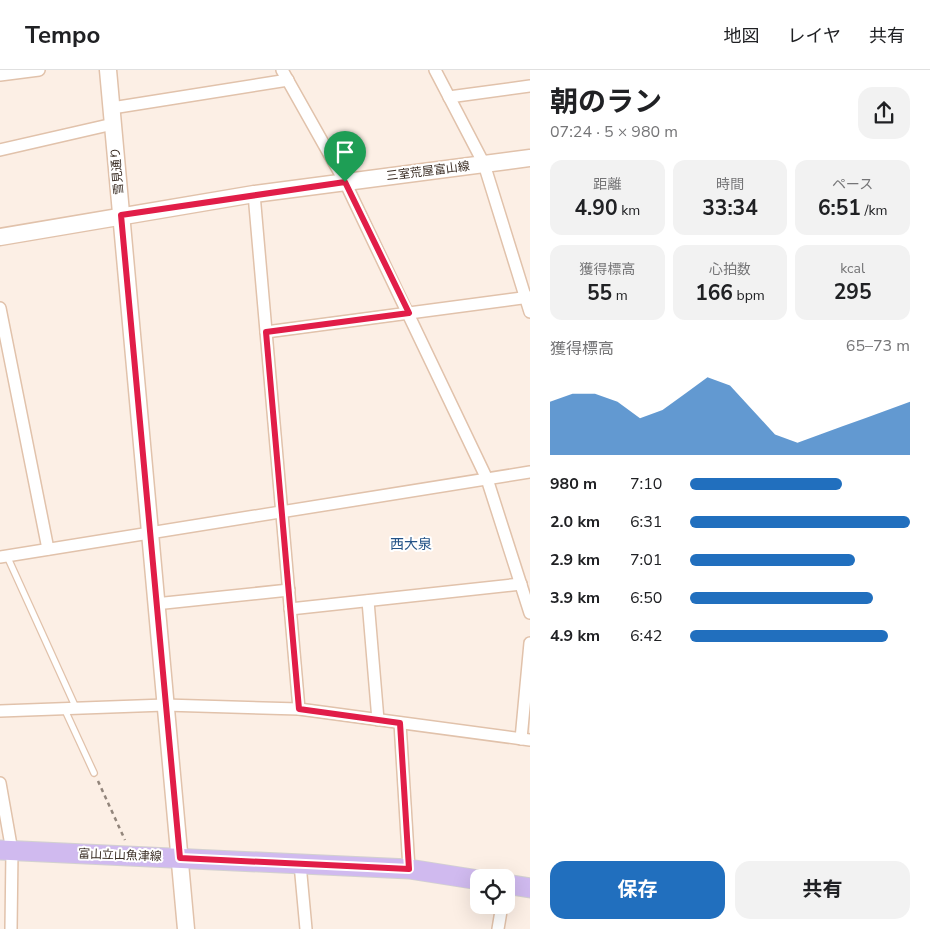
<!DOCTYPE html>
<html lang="ja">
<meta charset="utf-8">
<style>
body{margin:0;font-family:"Nunito Sans","Noto Sans JP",sans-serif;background:#f2f2f2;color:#202124;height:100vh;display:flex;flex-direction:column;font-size:19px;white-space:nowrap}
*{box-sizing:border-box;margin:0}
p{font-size:16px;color:#757577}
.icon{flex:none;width:28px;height:28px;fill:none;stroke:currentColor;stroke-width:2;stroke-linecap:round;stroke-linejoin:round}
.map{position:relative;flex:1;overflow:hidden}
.details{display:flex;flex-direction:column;background:#fff;width:400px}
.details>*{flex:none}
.fabs{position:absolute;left:470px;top:799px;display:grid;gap:10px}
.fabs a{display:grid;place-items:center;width:45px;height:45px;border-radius:10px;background:#fff;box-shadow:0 5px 20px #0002;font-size:25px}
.pin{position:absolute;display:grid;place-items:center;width:42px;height:42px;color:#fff;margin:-51px -21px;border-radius:50% 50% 50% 0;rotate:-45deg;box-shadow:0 0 5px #0007}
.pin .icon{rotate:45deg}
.round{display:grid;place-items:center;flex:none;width:52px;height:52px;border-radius:15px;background:#f2f2f2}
.overview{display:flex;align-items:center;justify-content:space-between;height:85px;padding:0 20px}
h1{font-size:28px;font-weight:700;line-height:38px}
.metrics{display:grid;grid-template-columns:repeat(3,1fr);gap:8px;height:85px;padding:5px 20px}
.metrics div{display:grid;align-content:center;border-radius:12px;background:#f2f2f2;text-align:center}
.metrics b{font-size:21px;font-weight:700}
.metrics small{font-size:14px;font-weight:400}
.metrics p{font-size:14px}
.chart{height:140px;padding:10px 20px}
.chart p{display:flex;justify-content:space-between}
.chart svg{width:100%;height:90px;margin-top:5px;fill:#216fbe;opacity:.7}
.button{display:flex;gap:10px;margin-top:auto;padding:10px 20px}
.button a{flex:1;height:58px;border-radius:15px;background:#216fbe;color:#fff;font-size:20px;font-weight:700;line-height:58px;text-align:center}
.button a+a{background:#f2f2f2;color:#202124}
ul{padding:0 20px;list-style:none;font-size:16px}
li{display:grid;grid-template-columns:80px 60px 1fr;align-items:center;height:38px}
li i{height:12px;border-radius:6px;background:#216fbe}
header{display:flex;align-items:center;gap:30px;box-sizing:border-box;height:70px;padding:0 25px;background:#fff;border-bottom:1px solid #e0e0e0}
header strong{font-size:24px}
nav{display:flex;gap:28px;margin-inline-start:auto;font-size:18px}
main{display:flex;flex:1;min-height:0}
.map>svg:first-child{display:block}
</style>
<header>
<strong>Tempo</strong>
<nav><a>地図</a><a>レイヤ</a><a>共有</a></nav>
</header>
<main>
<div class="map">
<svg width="530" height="859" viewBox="0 0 530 859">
<rect width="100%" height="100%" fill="#fcefe5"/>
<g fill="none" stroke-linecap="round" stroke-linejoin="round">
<defs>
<g id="lane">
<path d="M7,486L76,638"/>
<path d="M64,638L94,703"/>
</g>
<g id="street">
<path d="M282,0L345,112L487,409L530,543"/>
<path d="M435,0L484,94L530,242"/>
<path d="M0,5L39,0"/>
<path d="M449,27L530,16"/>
<path d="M112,38L288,10"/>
<path d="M0,80L113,54"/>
<path d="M254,124L299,639"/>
<path d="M0,238L48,479"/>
<path d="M266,262L530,227"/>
<path d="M0,487L530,402"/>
<path d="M368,531L378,650"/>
<path d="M155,534L289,520"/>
<path d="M290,539L521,514"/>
<path d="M0,641L165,635L299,639L530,670"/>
<path d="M400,653L409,799"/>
<path d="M521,669L530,573"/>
<path d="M0,713L12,781L11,859"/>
<path d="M300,794L306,859"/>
<path d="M498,859L502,835"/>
</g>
<g id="secondary">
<path d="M108,0L186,859"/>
<path d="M0,167L254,124L530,88"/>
</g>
<g id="primary">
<path d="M0,780L409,799L479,810"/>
<path d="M506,814L530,818"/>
</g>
</defs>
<use href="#lane" stroke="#e1c2ab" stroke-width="8"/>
<use href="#street" stroke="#e1c2ab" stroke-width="14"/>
<use href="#secondary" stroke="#e1c2ab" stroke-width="19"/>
<use href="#primary" stroke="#d3d1cf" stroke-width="21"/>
<path stroke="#92857b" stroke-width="2.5" stroke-dasharray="4 4" stroke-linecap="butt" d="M98,711L125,770"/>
<use href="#lane" stroke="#fff" stroke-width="5.5"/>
<use href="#street" stroke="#fff" stroke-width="11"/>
<use href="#secondary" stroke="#fff" stroke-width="16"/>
<use href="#primary" stroke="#d0baef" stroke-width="19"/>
</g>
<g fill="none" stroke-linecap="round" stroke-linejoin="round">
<defs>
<path id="route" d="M345,112L409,243L266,262L299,639L400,653L409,799L180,788L121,145Z"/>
</defs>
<use href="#route" stroke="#fff" stroke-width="10"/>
<use href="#route" stroke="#e11d48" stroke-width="6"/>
</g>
<g text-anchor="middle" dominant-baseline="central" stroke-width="4" stroke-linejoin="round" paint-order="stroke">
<g font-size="12" fill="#392c23" stroke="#fff">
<text transform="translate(117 101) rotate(-95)">雪見通り</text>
<text transform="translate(428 101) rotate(-7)">三室荒屋富山線</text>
<text transform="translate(120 785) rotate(2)">富山立山魚津線</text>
</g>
<g font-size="14" fill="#235286" stroke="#fff">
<text x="411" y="474">西大泉</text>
</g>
</g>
</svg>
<div class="fabs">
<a><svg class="icon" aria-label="locate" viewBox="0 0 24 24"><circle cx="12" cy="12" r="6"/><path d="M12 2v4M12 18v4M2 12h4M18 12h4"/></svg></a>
</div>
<div class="pin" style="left:345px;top:112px;background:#1e9e55"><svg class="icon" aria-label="arrive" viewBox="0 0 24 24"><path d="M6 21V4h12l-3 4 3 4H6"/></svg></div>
</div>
<section class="details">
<div class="overview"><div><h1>朝のラン</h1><p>07:24 · 5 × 980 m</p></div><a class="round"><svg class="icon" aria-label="share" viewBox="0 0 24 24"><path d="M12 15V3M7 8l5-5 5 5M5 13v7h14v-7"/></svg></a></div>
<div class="metrics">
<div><p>距離</p><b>4.90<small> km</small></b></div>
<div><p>時間</p><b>33:34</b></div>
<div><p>ペース</p><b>6:51<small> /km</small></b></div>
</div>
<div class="metrics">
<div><p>獲得標高</p><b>55<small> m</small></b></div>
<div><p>心拍数</p><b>166<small> bpm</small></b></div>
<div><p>kcal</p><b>295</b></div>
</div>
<div class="chart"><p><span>獲得標高</span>65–73 m</p>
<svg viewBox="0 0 160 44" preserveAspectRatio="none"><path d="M0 44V18L10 14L20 14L30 18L40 26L50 22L60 14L70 6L80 10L90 22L100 34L110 38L120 34L130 30L140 26L150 22L160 18V44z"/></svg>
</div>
<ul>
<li><b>980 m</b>7:10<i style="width:69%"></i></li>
<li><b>2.0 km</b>6:31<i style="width:100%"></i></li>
<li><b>2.9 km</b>7:01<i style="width:75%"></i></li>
<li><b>3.9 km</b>6:50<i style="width:83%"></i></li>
<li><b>4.9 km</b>6:42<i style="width:90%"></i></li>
</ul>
<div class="button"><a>保存</a><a>共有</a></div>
</section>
</main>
